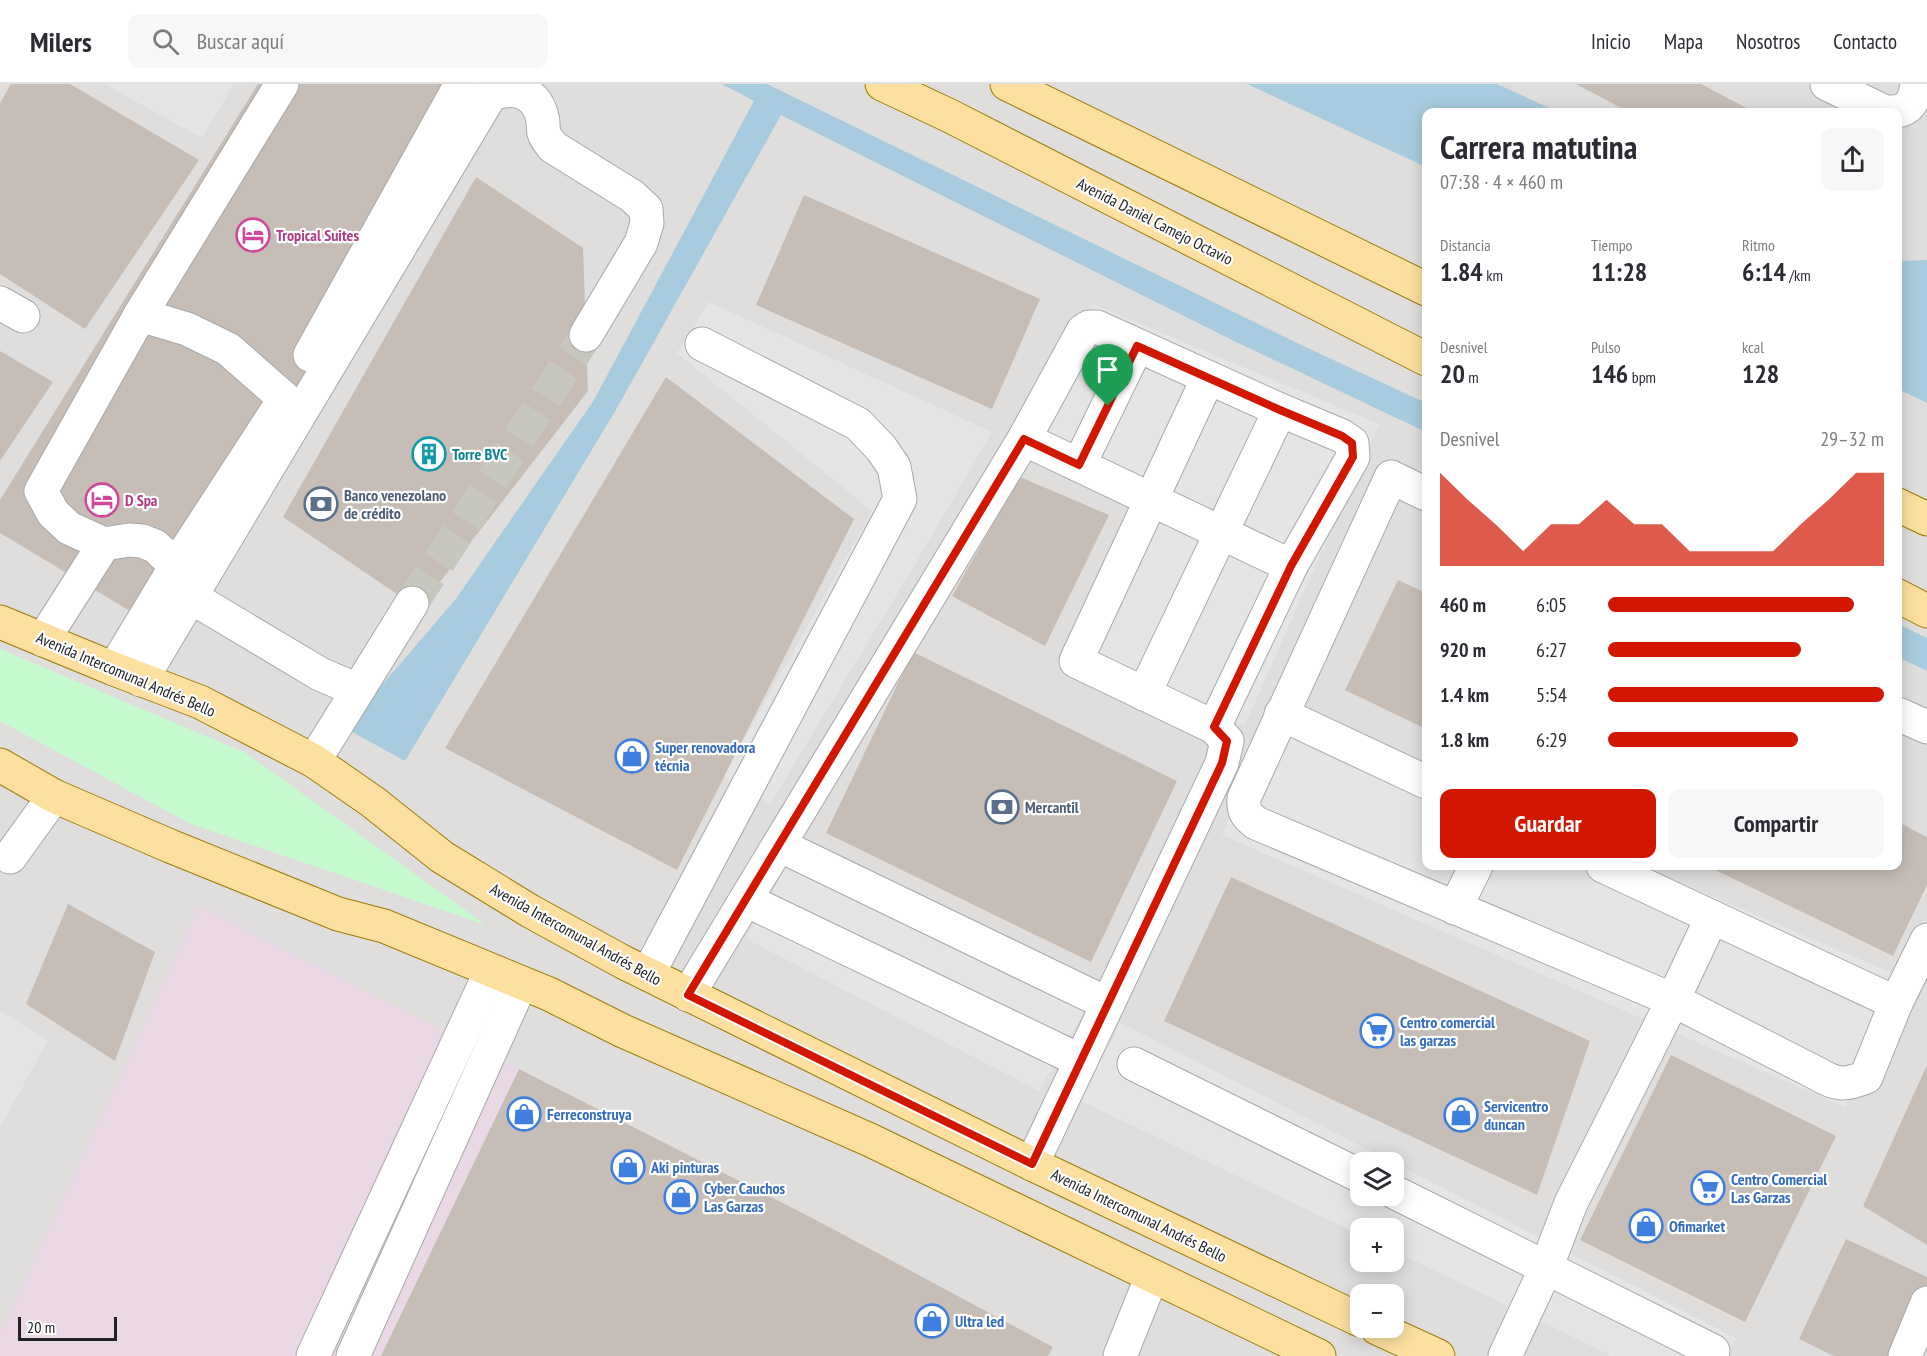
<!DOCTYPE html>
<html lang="es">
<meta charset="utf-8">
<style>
body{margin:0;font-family:"PT Sans Narrow",sans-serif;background:#f7f7f7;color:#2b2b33;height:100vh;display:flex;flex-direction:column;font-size:22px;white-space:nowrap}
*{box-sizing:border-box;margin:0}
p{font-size:20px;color:#7c7c81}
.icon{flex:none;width:33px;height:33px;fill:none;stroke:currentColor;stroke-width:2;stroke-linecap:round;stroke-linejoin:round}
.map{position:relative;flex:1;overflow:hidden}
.panel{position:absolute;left:1422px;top:24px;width:480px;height:762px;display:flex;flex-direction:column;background:#fff;border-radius:12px;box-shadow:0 3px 15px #0003}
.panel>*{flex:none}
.fabs{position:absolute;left:1350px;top:1068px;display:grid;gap:12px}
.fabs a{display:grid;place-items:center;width:54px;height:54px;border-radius:12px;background:#fff;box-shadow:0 3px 15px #0003;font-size:30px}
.scale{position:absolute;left:18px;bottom:15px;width:99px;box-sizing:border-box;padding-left:6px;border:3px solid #212121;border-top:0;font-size:16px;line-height:21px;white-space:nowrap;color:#212121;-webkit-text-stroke:4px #fff;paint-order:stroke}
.pin{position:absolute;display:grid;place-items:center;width:51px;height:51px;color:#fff;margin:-62px -26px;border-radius:50% 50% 50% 0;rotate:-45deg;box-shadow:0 0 6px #0007}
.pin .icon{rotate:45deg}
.round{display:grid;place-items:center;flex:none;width:63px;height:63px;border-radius:12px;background:#f7f7f7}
.summary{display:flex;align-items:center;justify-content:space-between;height:102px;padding:0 18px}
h1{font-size:33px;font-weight:800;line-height:45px}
.metrics{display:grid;grid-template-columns:repeat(3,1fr);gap:9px;height:102px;padding:6px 18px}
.metrics div{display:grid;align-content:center}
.metrics b{font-size:26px;font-weight:800}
.metrics small{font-size:16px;font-weight:400}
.metrics p{font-size:16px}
.chart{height:168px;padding:12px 18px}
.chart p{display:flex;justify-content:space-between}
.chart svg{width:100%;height:108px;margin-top:6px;fill:#d11700;opacity:.7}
.cta{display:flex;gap:12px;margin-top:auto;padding:12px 18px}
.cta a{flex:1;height:69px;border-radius:12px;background:#d11700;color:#fff;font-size:24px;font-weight:800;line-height:69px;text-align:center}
.cta a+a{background:#f7f7f7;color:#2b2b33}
ul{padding:0 18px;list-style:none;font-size:20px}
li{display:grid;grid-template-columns:96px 72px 1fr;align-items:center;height:45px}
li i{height:15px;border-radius:8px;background:#d11700}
header{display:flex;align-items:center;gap:36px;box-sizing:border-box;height:84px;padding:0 30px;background:#fff;border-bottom:2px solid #e1e1e2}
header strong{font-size:28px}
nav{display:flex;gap:33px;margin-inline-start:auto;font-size:21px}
.search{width:420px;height:54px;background:#f7f7f7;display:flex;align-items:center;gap:15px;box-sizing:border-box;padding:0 21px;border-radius:12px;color:#7c7c81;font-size:22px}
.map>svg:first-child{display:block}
</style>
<header>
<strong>Milers</strong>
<div class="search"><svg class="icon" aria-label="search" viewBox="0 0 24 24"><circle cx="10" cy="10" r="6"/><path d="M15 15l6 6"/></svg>Buscar aquí</div>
<nav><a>Inicio</a><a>Mapa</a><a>Nosotros</a><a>Contacto</a></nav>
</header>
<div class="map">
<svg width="1927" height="1272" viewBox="0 0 1927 1272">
<rect width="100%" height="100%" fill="#f1efe7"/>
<path fill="#dfdedd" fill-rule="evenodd" d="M0,0H1927V1272H0ZM1426,28H1898V782H1426ZM1360,1078H1394V1112H1360ZM1360,1144H1394V1178H1360ZM1360,1210H1394V1244H1360Z"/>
<path fill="#ead9e5" d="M199,822L519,985L381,1272H0V1250Z"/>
<path fill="#c5fbcf" d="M0,565L246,669L486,841L191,740L0,637Z"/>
<g fill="#e5e5e5" fill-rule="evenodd">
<path d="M104,0H234L202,54Z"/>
<path d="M709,218L992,348L910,489L770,720L724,691L872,427L677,269Z"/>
<path d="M1093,220L1379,340L1245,641L1064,577L1137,428L1023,339L1051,298Z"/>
<path d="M1281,627L1426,689V782H1641L1893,889L1845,1023L1222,751Z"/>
<path d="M788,778L1088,921L1039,1007L746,855Z"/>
<path d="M0,927L48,956L0,1044Z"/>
<path d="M1121,939L1736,1254L1727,1272H1612L1394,1167V1144H1360V1151L1079,1016ZM1360,1078H1394V1112H1360Z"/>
</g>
<g fill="#a7ccdf">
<path d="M722,0H767L1299,260L1426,319V348L1234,257L781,31L617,324L405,677L345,644L455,516L594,316L754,17Z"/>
<path d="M1247,0H1497L1558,28H1426V83Z"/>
<path d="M1927,176V319L1898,305V177Z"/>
<path d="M1898,540L1927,554V587L1898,573Z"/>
</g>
<g fill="#c6beb6">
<path d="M11,0H70L199,76L85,245L0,190V19Z"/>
<path d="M258,0H476L155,542L0,449V416Z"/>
<path d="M1576,0H1701L1754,28H1629Z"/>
<path d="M476,93L583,164L588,307L419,525L283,433Z"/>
<path d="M804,111L1040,215L992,325L756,221Z"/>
<path d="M0,267L53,298L0,377Z"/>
<path d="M666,293L854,435L677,786L445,664Z"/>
<path d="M1020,393L1109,431L1045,562L952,512Z"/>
<path d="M1398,496L1426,509V645L1345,606Z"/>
<path d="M913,568L1177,697L1091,878L826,749Z"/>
<path d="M1898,738L1927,753V801L1893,872L1707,782H1898Z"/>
<path d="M1231,793L1590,957L1537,1111L1164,937Z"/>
<path d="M68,820L155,868L115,977L26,920Z"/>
<path d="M1671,971L1836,1052L1745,1238L1580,1156Z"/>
<path d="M1927,981V1161L1863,1122Z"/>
<path d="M519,985L814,1135L1053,1263L1048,1272H381Z"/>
<path d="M1846,1155L1927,1193V1201L1894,1272H1834L1799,1255Z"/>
</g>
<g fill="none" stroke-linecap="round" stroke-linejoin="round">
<path stroke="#c7c6bf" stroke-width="33" stroke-dasharray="33 16" stroke-linecap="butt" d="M412,519L586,251"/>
<defs>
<g id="minor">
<path d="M1827,0L1885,28C1907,29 1914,21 1917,0"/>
<path d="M0,219L23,232"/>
<path d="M140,231L187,245L228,265L285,315"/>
<path d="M310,271L461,0"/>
<path d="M1024,355L1291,482"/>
<path d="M1079,381L1137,262"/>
<path d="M1426,410L1391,393L1244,714C1243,727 1246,731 1256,739L1673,916L1816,989C1836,1001 1844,1002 1866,993L1896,919L1927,856"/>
<path d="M176,482L155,462L142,457L129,456L104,460L69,444L53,429L41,407L140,231L282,0"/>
<path d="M191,513L320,590L357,606"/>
<path d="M43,556L104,460"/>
<path d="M114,585L176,482L276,328"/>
<path d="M141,596L491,10C511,3 533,5 541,29C547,46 537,44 553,63L632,112L646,125L647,139L641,159L586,251"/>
<path d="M1144,610L1280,326"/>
<path d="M1281,630L1426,698"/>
<path d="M1898,630L1927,643"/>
<path d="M314,677L412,519"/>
<path d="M779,761L1108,920"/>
<path d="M10,773L54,712"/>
<path d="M1603,782L1896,919"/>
<path d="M746,816L1081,977"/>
<path d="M1455,824L1476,782"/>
<path d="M648,890L900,415L894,383L881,364L858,340L702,260"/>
<path d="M688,911L1024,355L1083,247L1089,243H1097L1280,326L1342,352L1352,359L1353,373L1291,482L1214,643"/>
<path d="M1134,980L1360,1092"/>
<path d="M1032,1080L1222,679L1227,657L1214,643L1076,577L1208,294"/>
<path d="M1394,1108L1713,1267"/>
<path d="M313,1272L491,887"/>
<path d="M353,1272L521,899"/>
<path d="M1120,1272L1152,1192"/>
<path d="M1505,1272L1546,1184L1571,1119L1673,916L1712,833"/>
<path d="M1905,1272L1927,1219"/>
</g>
<g id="major">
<path d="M882,0L950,32L1426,275"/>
<path d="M1007,0L1426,205"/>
<path d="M1898,421L1927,435"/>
<path d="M1898,512L1927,527"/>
<path d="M0,538L114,585L200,618L314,677L373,718L442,773L530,827L623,878L1032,1080L1360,1236"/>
<path d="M0,681L54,712L170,762L338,830L384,842L549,910L623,947L870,1056L1319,1272"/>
<path d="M1377,1244L1438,1272"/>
</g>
</defs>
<use href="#minor" stroke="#a8a8a8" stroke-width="35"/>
<use href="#major" stroke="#9d7b00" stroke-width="35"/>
<use href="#minor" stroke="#fff" stroke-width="33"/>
<use href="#major" stroke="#fddfa0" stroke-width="33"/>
</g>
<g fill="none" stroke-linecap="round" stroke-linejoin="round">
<defs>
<path id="route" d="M1137,262L1280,326L1342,352L1352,359L1353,373L1291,482L1214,643L1227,657L1222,679L1032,1080L688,911L1024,355L1079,381Z"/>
</defs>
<use href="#route" stroke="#fff" stroke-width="12"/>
<use href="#route" stroke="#d11700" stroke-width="8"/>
</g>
<defs>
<symbol id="hotel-ring" viewBox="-11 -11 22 22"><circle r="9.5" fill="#fff" stroke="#d1479c" stroke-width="1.5"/><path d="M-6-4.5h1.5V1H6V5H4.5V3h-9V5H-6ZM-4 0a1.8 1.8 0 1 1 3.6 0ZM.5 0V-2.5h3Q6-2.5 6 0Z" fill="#d1479c"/></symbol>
<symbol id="building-ring" viewBox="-11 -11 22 22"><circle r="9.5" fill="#fff" stroke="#0f9aa8" stroke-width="1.5"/><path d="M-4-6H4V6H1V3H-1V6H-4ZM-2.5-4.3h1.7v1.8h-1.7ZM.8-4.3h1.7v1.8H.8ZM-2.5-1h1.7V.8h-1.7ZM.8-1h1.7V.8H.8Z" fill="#0f9aa8"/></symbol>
<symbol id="bank-ring" viewBox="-11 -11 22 22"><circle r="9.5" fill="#fff" stroke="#5c6f8a" stroke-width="1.5"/><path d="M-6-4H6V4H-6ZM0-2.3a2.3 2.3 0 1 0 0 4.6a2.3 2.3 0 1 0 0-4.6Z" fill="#5c6f8a"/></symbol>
<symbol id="shop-ring" viewBox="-11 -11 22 22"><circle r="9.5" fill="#fff" stroke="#3f7fe0" stroke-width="1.5"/><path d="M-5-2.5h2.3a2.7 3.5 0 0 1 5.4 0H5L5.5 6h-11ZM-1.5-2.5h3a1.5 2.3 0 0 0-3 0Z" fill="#3f7fe0"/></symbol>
<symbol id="supermarket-ring" viewBox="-11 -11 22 22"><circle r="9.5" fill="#fff" stroke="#3f7fe0" stroke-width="1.5"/><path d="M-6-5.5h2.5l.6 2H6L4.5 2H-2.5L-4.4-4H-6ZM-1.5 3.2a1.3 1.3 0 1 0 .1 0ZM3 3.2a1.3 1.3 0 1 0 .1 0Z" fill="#3f7fe0"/></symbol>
</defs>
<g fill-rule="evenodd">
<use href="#hotel-ring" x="234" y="132" width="38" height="38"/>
<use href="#building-ring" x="410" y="351" width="38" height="38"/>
<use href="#hotel-ring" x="83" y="397" width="38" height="38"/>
<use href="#bank-ring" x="302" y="401" width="38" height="38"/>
<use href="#shop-ring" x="613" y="653" width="38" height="38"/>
<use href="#bank-ring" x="983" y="704" width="38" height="38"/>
<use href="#supermarket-ring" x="1358" y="928" width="38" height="38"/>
<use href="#shop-ring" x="505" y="1011" width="38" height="38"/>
<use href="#shop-ring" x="1442" y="1012" width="38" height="38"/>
<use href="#shop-ring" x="609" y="1064" width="38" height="38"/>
<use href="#supermarket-ring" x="1689" y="1085" width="38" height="38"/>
<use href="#shop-ring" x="662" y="1094" width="38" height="38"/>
<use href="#shop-ring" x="1627" y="1123" width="38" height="38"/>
<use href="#shop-ring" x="913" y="1218" width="38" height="38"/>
</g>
<g text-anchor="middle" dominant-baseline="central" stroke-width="4.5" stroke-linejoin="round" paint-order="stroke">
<g font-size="16" fill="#212121" stroke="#fff">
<text transform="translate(1155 137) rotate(27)">Avenida Daniel Camejo Octavio</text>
<text transform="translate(126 590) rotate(23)">Avenida Intercomunal Andrés Bello</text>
<text transform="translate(576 850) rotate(29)">Avenida Intercomunal Andrés Bello</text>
<text transform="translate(1139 1131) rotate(26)">Avenida Intercomunal Andrés Bello</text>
</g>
<g font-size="16" font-weight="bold" fill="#b23c85" stroke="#fff" text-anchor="start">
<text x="276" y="151">Tropical Suites</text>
<text x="125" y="416">D Spa</text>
</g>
<g font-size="16" font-weight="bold" fill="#0d838f" stroke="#fff" text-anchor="start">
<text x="452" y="370">Torre BVC</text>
</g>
<g font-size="16" font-weight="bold" fill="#4e5e75" stroke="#fff" text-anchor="start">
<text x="344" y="411">Banco venezolano<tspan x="344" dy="18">de crédito</tspan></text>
<text x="1025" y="723">Mercantil</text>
</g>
<g font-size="16" font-weight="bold" fill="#366cbe" stroke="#fff" text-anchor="start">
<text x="655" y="663">Super renovadora<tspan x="655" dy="18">técnia</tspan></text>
<text x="1400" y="938">Centro comercial<tspan x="1400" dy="18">las garzas</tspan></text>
<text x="1484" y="1022">Servicentro<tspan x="1484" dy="18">duncan</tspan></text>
<text x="547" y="1030">Ferreconstruya</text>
<text x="651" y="1083">Aki pinturas</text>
<text x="1731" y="1095">Centro Comercial<tspan x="1731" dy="18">Las Garzas</tspan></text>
<text x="704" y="1104">Cyber Cauchos<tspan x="704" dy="18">Las Garzas</tspan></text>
<text x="1669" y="1142">Ofimarket</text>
<text x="955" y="1237">Ultra led</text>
</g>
</g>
</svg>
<div class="fabs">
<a><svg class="icon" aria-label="layers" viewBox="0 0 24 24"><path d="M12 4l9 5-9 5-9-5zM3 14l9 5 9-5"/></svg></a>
<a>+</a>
<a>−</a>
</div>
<div class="scale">20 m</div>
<div class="pin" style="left:1108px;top:322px;background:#1e9e55"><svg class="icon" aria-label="arrive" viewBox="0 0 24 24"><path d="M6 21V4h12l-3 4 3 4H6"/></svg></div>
<section class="panel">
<div class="summary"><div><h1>Carrera matutina</h1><p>07:38 · 4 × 460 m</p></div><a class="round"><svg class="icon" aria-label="share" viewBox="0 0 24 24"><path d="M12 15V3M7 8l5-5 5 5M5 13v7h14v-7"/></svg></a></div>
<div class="metrics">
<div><p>Distancia</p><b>1.84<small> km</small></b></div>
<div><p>Tiempo</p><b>11:28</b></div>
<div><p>Ritmo</p><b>6:14<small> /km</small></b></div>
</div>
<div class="metrics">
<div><p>Desnivel</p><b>20<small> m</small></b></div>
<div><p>Pulso</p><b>146<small> bpm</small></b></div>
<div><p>kcal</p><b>128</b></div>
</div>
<div class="chart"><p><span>Desnivel</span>29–32 m</p>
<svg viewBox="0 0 160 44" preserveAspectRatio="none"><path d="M0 44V6L10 17L20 27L30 38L40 27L50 27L60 17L70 27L80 27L90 38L100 38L110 38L120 38L130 27L140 17L150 6L160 6V44z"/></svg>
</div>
<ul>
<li><b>460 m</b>6:05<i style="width:89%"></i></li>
<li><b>920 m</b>6:27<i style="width:70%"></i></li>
<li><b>1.4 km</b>5:54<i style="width:100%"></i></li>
<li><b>1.8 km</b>6:29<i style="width:69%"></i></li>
</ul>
<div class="cta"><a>Guardar</a><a>Compartir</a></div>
</section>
</div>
